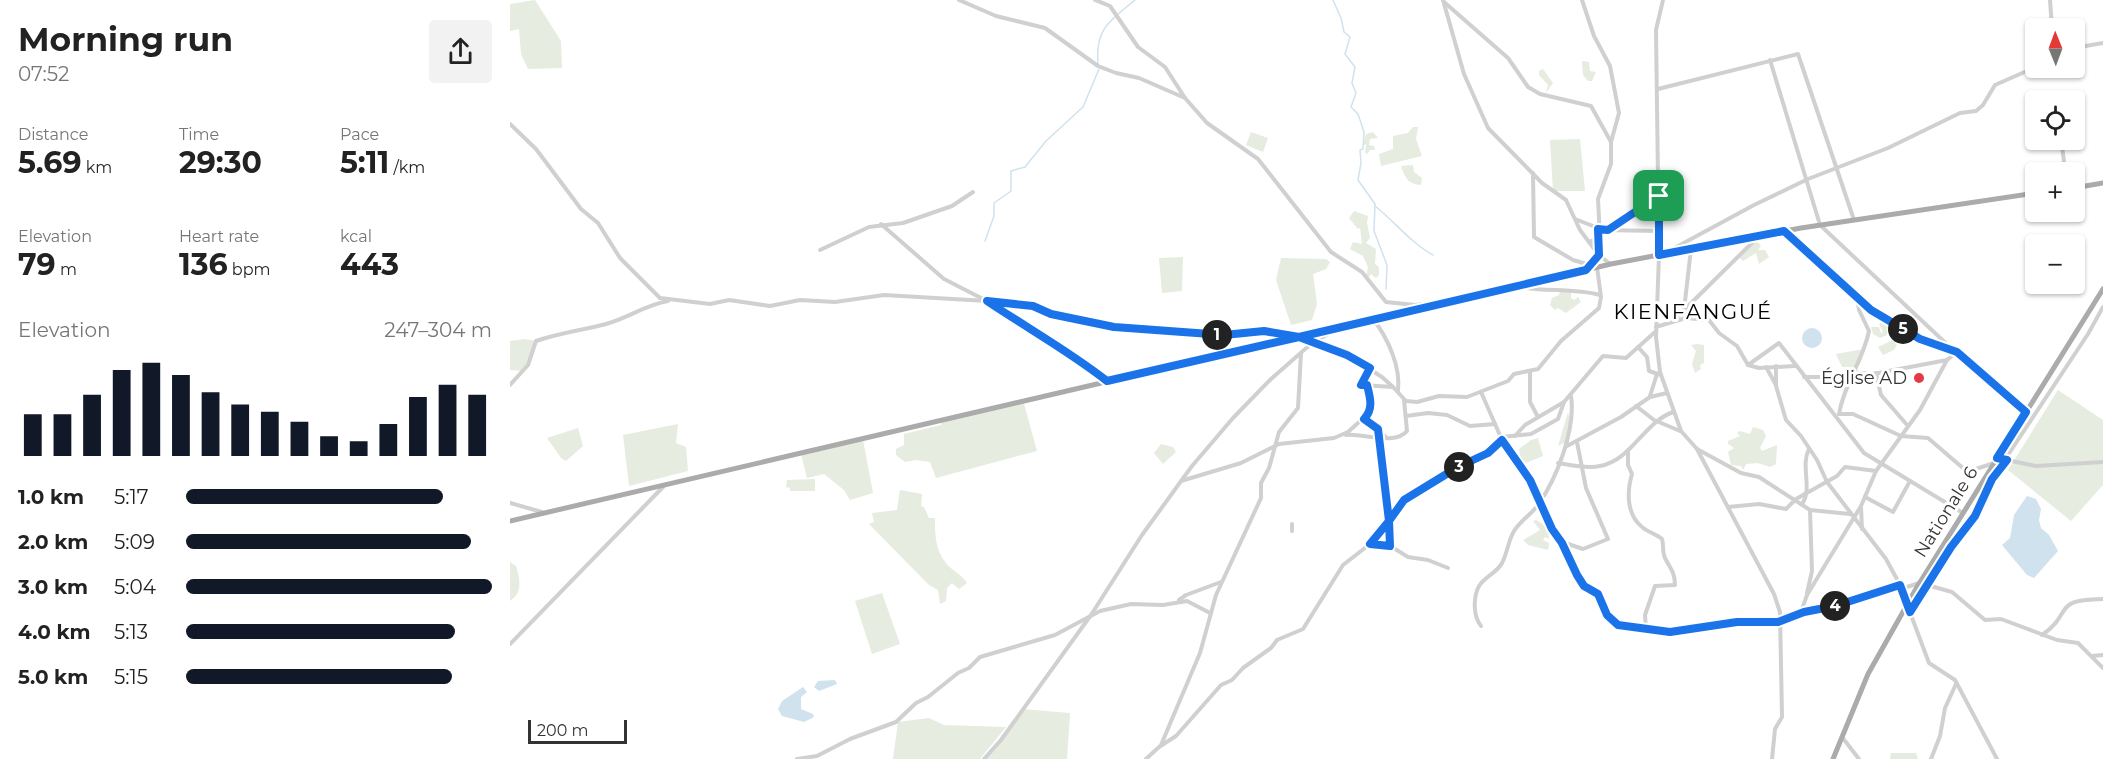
<!DOCTYPE html>
<meta charset="utf-8">
<style>
body{margin:0;font-family:Montserrat,sans-serif;background:#f2f2f2;color:#222;height:100vh;display:flex;flex-direction:column;font-size:22px;white-space:nowrap}
*{box-sizing:border-box;margin:0}
p{font-size:20px;color:#767676}
.icon{flex:none;width:33px;height:33px;fill:none;stroke:currentColor;stroke-width:2;stroke-linecap:round;stroke-linejoin:round}
.map{position:relative;flex:1;overflow:hidden}
.panel{display:flex;flex-direction:column;background:#fff;width:510px}
.panel>*{flex:none}
.needle{width:39px;rotate:359deg}
.controls{position:absolute;left:1515px;top:18px;display:grid;gap:12px}
.controls a{display:grid;place-items:center;width:60px;height:60px;border-radius:6px;background:#fff;box-shadow:0 2px 4px #0004;font-size:30px}
.scale{position:absolute;left:18px;bottom:15px;width:99px;box-sizing:border-box;padding-left:6px;border:3px solid #333;border-top:0;font-size:16px;line-height:21px;white-space:nowrap;color:#333;-webkit-text-stroke:4px #fff;paint-order:stroke}
.pin{position:absolute;display:grid;place-items:center;width:51px;height:51px;color:#fff;margin:-26px;border-radius:12px;box-shadow:0 3px 9px #0006}
.km{position:absolute;width:30px;height:30px;margin:-15px;border-radius:50%;background:#222;color:#fff;font-size:16px;line-height:30px;text-align:center}
.round{display:grid;place-items:center;flex:none;width:63px;height:63px;border-radius:6px;background:#f2f2f2}
.headline{display:flex;align-items:center;justify-content:space-between;height:102px;padding:0 18px}
h1{font-size:33px;font-weight:700;line-height:45px}
.stats{display:grid;grid-template-columns:repeat(3,1fr);gap:9px;height:102px;padding:6px 18px}
.stats div{display:grid;align-content:center}
.stats b{font-size:30px;font-weight:700}
.stats small{font-size:16px;font-weight:400}
.stats p{font-size:16px}
.chart{height:168px;padding:12px 18px}
.chart p{display:flex;justify-content:space-between}
.chart svg{width:100%;height:108px;margin-top:6px;stroke:#111827;stroke-width:6}
ul{padding:0 18px;list-style:none;font-size:20px}
li{display:grid;grid-template-columns:96px 72px 1fr;align-items:center;height:45px}
li i{height:15px;border-radius:8px;background:#111827}
main{display:flex;flex:1;min-height:0}
.map>svg:first-child{display:block}
</style>
<main>
<section class="panel">
<div class="headline"><div><h1>Morning run</h1><p>07:52</p></div><a class="round"><svg class="icon" aria-label="share" viewBox="0 0 24 24"><path d="M12 15V3M7 8l5-5 5 5M5 13v7h14v-7"/></svg></a></div>
<div class="stats">
<div><p>Distance</p><b>5.69<small> km</small></b></div>
<div><p>Time</p><b>29:30</b></div>
<div><p>Pace</p><b>5:11<small> /km</small></b></div>
</div>
<div class="stats">
<div><p>Elevation</p><b>79<small> m</small></b></div>
<div><p>Heart rate</p><b>136<small> bpm</small></b></div>
<div><p>kcal</p><b>443</b></div>
</div>
<div class="chart"><p><span>Elevation</span>247–304 m</p>
<svg viewBox="0 0 160 44" preserveAspectRatio="none"><path d="M5 44V27M15 44V27M25 44V19M35 44V9M45 44V6M55 44V11M65 44V18M75 44V23M85 44V26M95 44V30M105 44V36M115 44V38M125 44V31M135 44V20M145 44V15M155 44V19"/></svg>
</div>
<ul>
<li><b>1.0 km</b>5:17<i style="width:84%"></i></li>
<li><b>2.0 km</b>5:09<i style="width:93%"></i></li>
<li><b>3.0 km</b>5:04<i style="width:100%"></i></li>
<li><b>4.0 km</b>5:13<i style="width:88%"></i></li>
<li><b>5.0 km</b>5:15<i style="width:87%"></i></li>
</ul>
</section>
<div class="map">
<svg width="1593" height="759" viewBox="0 0 1593 759">
<rect width="100%" height="100%" fill="#fff"/>
<g fill="#e6ecdf">
<path d="M25,0L51,41L52,68L18,69L11,54L9,29L0,31V4Z"/>
<path d="M1072,61L1079,62L1080,71L1086,72L1082,81H1078L1073,75Z"/>
<path d="M1033,69L1043,83L1036,93L1038,85L1029,75V71Z"/>
<path d="M903,127H908L906,139L912,156L871,166L869,154L883,149V136L898,133Z"/>
<path d="M741,132L758,138L753,152L736,145Z"/>
<path d="M863,132L868,138L860,139L859,145L864,146L865,150H860L857,154L855,153L856,145L853,144L856,134Z"/>
<path d="M1070,139L1075,191H1043L1040,140Z"/>
<path d="M903,165L904,172L912,178L911,185C898,184 895,178 891,166Z"/>
<path d="M844,211L858,216L857,223L860,238L856,243L866,249L865,264L869,267V275L866,278L861,274L859,277L856,276L858,267L853,256L840,249L843,242L852,244L850,228L848,229L839,218Z"/>
<path d="M1246,240L1251,246L1248,250H1255L1259,257L1249,264L1246,253L1233,261L1229,257Z"/>
<path d="M673,257L672,291L652,293L649,258Z"/>
<path d="M771,258L816,259L820,262L816,269L803,274L807,304L802,320L781,325L766,280Z"/>
<path d="M1050,291L1061,292V298L1064,300L1068,297L1071,302L1056,313L1048,308L1045,310L1040,305L1042,298L1049,295Z"/>
<path d="M1374,320L1381,325L1377,329V335L1370,338L1363,334L1361,327H1369L1371,333L1373,332L1369,324Z"/>
<path d="M15,339L26,341L18,365L12,371L0,370V341Z"/>
<path d="M1383,340L1387,345L1384,350L1373,355L1368,347Z"/>
<path d="M1187,344L1194,345V363L1190,365L1191,369L1185,373L1182,364L1186,351L1181,345Z"/>
<path d="M1354,349L1347,368L1332,367L1326,354Z"/>
<path d="M1548,390L1593,420V485L1561,521L1498,470Z"/>
<path d="M513,400L527,451L426,478L420,462L406,460L395,462L386,455V449L394,445V434L431,425L432,420Z"/>
<path d="M1058,412L1060,422L1056,442L1048,446Z"/>
<path d="M168,424L166,443L176,447L178,471L119,486L113,435Z"/>
<path d="M1243,427L1253,430L1256,436L1250,448L1252,451L1267,445L1266,464L1260,467L1248,463L1236,464L1233,470L1231,466L1221,465L1218,452L1224,448L1218,444V441L1230,436L1227,433L1230,431L1240,434Z"/>
<path d="M68,428L73,446L56,461L51,458L37,438Z"/>
<path d="M1028,438L1033,456L1016,463L1010,456L1009,449L1021,440Z"/>
<path d="M353,440L363,493L340,500L334,490L314,474L297,478L291,454Z"/>
<path d="M651,444L663,447L666,452L653,464L644,453Z"/>
<path d="M305,479V491H280V488L276,487L277,480Z"/>
<path d="M390,490L412,494L411,506L414,507L419,518H425C425,534 425,550 436,563C442,571 449,572 457,583L449,589L442,583L437,588L436,601L430,604L428,590L419,585L359,524L364,522L362,513L387,510Z"/>
<path d="M1026,520C1035,525 1039,528 1039,539L1035,537L1033,540L1039,543L1038,550L1018,545L1013,540L1030,530L1023,521Z"/>
<path d="M0,562L6,566C10,580 13,592 0,601Z"/>
<path d="M372,593L390,644L362,654L345,601Z"/>
<path d="M512,709L560,713L557,759H474Z"/>
<path d="M419,718L434,725L496,727L470,759H383L388,722Z"/>
<path d="M1381,753H1406L1408,759H1380Z"/>
</g>
<g fill="#cfe2ee">
<circle cx="1302" cy="338" r="10"/>
<path d="M1517,496L1526,499L1531,509L1529,520L1531,528L1539,535L1548,551L1524,578L1517,575L1492,545L1500,538L1504,515Z"/>
<path d="M325,680L327,684L309,691L304,687L308,681Z"/>
<path d="M293,687L297,692L291,697V709L303,714L304,717L294,722L272,716L268,709L272,701Z"/>
</g>
<g fill="none" stroke-linecap="round" stroke-linejoin="round">
<g stroke="#cfe2ee" stroke-width="1.5">
<path d="M823,0L831,18L834,32L840,37L835,54L845,67L842,83L846,93L841,107L848,114L854,132L853,149L850,150L851,163L848,180L865,204L864,231L877,265L876,289"/>
<path d="M588,64C585,28 600,21 625,0"/>
<path d="M865,206C885,222 901,243 923,255"/>
<path d="M475,241L484,216V203L501,191V171L515,167L536,141L573,107L589,69"/>
</g>
<g stroke="#d0d0d0" stroke-width="4">
<path d="M449,0L486,16L535,28L588,66L606,73L629,78L675,98L697,123L748,159L821,252L852,272L876,302L905,305L928,302"/>
<path d="M585,0L600,6L628,47L655,67L675,98"/>
<path d="M933,0L954,74L978,128L1032,183L1056,200L1070,230L1088,254L1100,264"/>
<path d="M1072,0L1084,36L1100,66L1109,113L1101,142V164L1088,199L1090,238L1079,242"/>
<path d="M1153,0L1146,30L1149,255L1146,337L1150,372L1171,431L1187,449L1264,594L1270,612L1272,717L1265,729L1262,759"/>
<path d="M1540,0L1542,28"/>
<path d="M934,2L998,58L1018,87L1030,94L1081,106L1101,142"/>
<path d="M1564,48L1593,43"/>
<path d="M1260,60L1310,225L1442,349"/>
<path d="M1148,89L1288,54L1344,220"/>
<path d="M0,124L26,149L71,209L88,223L110,258L150,298L200,304L219,300L260,306L290,300L325,302L374,295L477,301L516,329L561,354L597,381"/>
<path d="M1548,172L1554,161L1551,140"/>
<path d="M1065,219L1093,230L1149,231"/>
<path d="M371,224L434,279L477,301L523,306L541,314L604,327L714,335L754,331L775,334L837,355L872,377L883,387"/>
<path d="M1275,231L1361,310L1409,339L1447,352L1516,412"/>
<path d="M310,250L359,227L393,223L442,206L463,192"/>
<path d="M1159,251L1244,205L1298,179L1378,148L1450,113L1466,111L1473,105L1485,85L1526,67"/>
<path d="M1080,266C1092,253 1085,244 1093,234L1148,196"/>
<path d="M1010,287C1036,292 1063,288 1090,295"/>
<path d="M1174,310L1181,249"/>
<path d="M864,320C878,339 891,367 888,391"/>
<path d="M1162,322L1176,318L1199,320L1209,333L1227,346L1238,365L1249,368L1285,366"/>
<path d="M1146,327L1162,322L1248,237"/>
<path d="M1128,347L1137,357L1139,371L1151,375"/>
<path d="M1238,365L1269,343L1354,453L1453,513"/>
<path d="M1266,366V386L1276,420L1291,436L1307,460L1317,482L1376,559L1389,583L1419,663L1445,680L1487,759"/>
<path d="M1256,367L1266,385"/>
<path d="M859,369L851,385L883,387L896,401L907,402L929,396L957,397L998,381L1004,374L1028,369L1051,341L1089,308L1091,297L1087,267L1063,260L1024,237L1023,173"/>
<path d="M1020,372V402L1028,417"/>
<path d="M1366,373L1371,395L1398,426"/>
<path d="M1294,377H1318L1339,372L1363,374L1437,360L1447,352"/>
<path d="M0,385L18,365L26,341C49,333 73,330 96,324C118,318 135,305 158,301"/>
<path d="M971,392L992,440L1020,480L1042,529L1052,542L1067,575L1074,586L1088,595L1097,614L1108,625L1160,632L1227,622H1267L1388,586L1397,587L1409,583"/>
<path d="M1140,396L1147,374"/>
<path d="M1126,406L1144,420L1170,431"/>
<path d="M1329,414H1343L1391,436L1418,438L1454,469L1463,470L1484,463"/>
<path d="M1329,414C1334,384 1353,361 1359,331L1349,310L1347,298"/>
<path d="M896,416L918,413L937,415L960,426L985,424"/>
<path d="M854,419L877,438"/>
<path d="M868,429L880,546"/>
<path d="M836,435C853,433 885,446 897,431L894,400"/>
<path d="M1005,436L1015,425L1054,402"/>
<path d="M991,437L1021,434L1048,419L1054,402L1093,356L1116,358L1145,332"/>
<path d="M1057,446L1111,417L1140,397L1157,393"/>
<path d="M1187,449L1231,473L1249,477L1300,510L1340,514"/>
<path d="M1118,452V465L1122,474C1117,491 1116,514 1132,527C1138,532 1146,534 1152,539C1154,545 1152,552 1155,558C1160,568 1165,572 1165,585L1145,586L1135,615L1136,629"/>
<path d="M1487,458L1526,466L1593,462"/>
<path d="M1048,463C1061,465 1077,469 1090,466C1122,460 1133,423 1163,412"/>
<path d="M671,481L731,463L769,444L824,438L838,432L859,413L857,385"/>
<path d="M1355,497L1383,512L1400,481"/>
<path d="M0,503L32,512"/>
<path d="M1292,504C1303,488 1290,466 1299,449"/>
<path d="M1218,507L1249,504L1276,509L1286,499L1327,476L1335,467L1366,471"/>
<path d="M1351,507L1352,529"/>
<path d="M782,531V524"/>
<path d="M1052,542L1073,549L1098,539L1076,488L1067,442"/>
<path d="M860,544L882,547L898,557L918,560L938,568"/>
<path d="M1417,585L1442,592L1475,620L1491,619L1547,640L1568,643L1593,668"/>
<path d="M1297,593L1302,571L1300,510"/>
<path d="M669,600L676,595L711,582"/>
<path d="M1291,612L1297,595L1351,506L1366,471L1410,410L1437,360"/>
<path d="M1400,612L1441,547L1465,516L1482,479L1578,334L1593,307"/>
<path d="M971,626C963,616 963,597 969,586C975,576 987,573 992,563C997,554 998,542 1003,533C1008,522 1021,515 1028,505C1047,478 1066,429 1061,396"/>
<path d="M1532,635C1565,612 1540,600 1593,599"/>
<path d="M0,644L154,486"/>
<path d="M1582,656L1593,655"/>
<path d="M1332,737L1349,759"/>
<path d="M651,745L690,653L706,595L751,498V483L759,468L769,432L788,408L791,353"/>
<path d="M287,759L307,756L340,739L386,722L406,703L418,697L448,673L459,668L470,657L545,635L590,611L621,604L653,605L677,601L700,613"/>
<path d="M474,759L491,740L581,615L632,535L682,466L723,418L761,379L802,343L824,331"/>
<path d="M636,759L649,747L666,736L711,685L722,680L733,668L761,648L767,640L793,629L833,565L860,544L894,500L948,467L976,454L992,440"/>
<path d="M1421,759L1430,736L1435,708L1446,684"/>
</g>
<g stroke="#ababab" stroke-width="5">
<path d="M1564,188L1593,183"/>
<path d="M0,521L1101,264L1291,228L1526,193"/>
<path d="M1323,759L1358,674L1407,587L1593,289"/>
</g>
</g>
<g fill="none" stroke-linecap="round" stroke-linejoin="round">
<defs>
<path id="route" d="M1149,196L1098,230L1088,229L1089,255L1076,270L789,337L754,331L714,335L604,327L541,314L523,306L477,301C517,328 559,351 597,381L789,337L837,355L860,368L851,385H857C860,397 864,409 854,419L868,429L879,521L860,544L880,546L879,521L894,500L948,467L978,453L992,440L1020,480L1042,529L1052,543L1067,575L1074,586L1088,594L1097,615L1108,625L1160,632L1227,622H1268L1294,612L1325,606L1390,585L1400,612L1441,547L1465,516L1482,479L1497,460L1487,458L1516,412L1447,352L1410,339L1361,310L1274,231L1149,255V196"/>
</defs>
<use href="#route" stroke="#fff" stroke-width="12"/>
<use href="#route" stroke="#1a73e8" stroke-width="8"/>
</g>
<circle fill="#e63946" stroke="#fff" stroke-width="2" cx="1409" cy="378" r="6"/>
<g text-anchor="middle" dominant-baseline="central" stroke-width="6" stroke-linejoin="round" paint-order="stroke">
<g font-size="18" fill="#333" stroke="#fff" text-anchor="end">
<text x="1397" y="378">Église AD</text>
</g>
<g font-size="18" fill="#333" stroke="#fff">
<text transform="translate(1436 512) rotate(-58)">Nationale 6</text>
</g>
<g font-size="21" letter-spacing="1.5" fill="#000" stroke="#fff">
<text x="1183" y="311">KIENFANGUÉ</text>
</g>
</g>
</svg>
<div class="controls">
<a><svg class="needle" viewBox="-14 -14 28 28"><path d="M0-13l5 13h-10z" fill="#e53935"/><path d="M0 13l5-13h-10z" fill="#767676"/></svg></a>
<a><svg class="icon" aria-label="locate" viewBox="0 0 24 24"><circle cx="12" cy="12" r="6"/><path d="M12 2v4M12 18v4M2 12h4M18 12h4"/></svg></a>
<a>+</a>
<a>−</a>
</div>
<div class="scale">200 m</div>
<div class="pin" style="left:1149px;top:196px;background:#1e9e55"><svg class="icon" aria-label="arrive" viewBox="0 0 24 24"><path d="M6 21V4h12l-3 4 3 4H6"/></svg></div>
<b class="km" style="left:707px;top:335px">1</b>
<b class="km" style="left:949px;top:467px">3</b>
<b class="km" style="left:1325px;top:606px">4</b>
<b class="km" style="left:1393px;top:329px">5</b>
</div>
</main>
